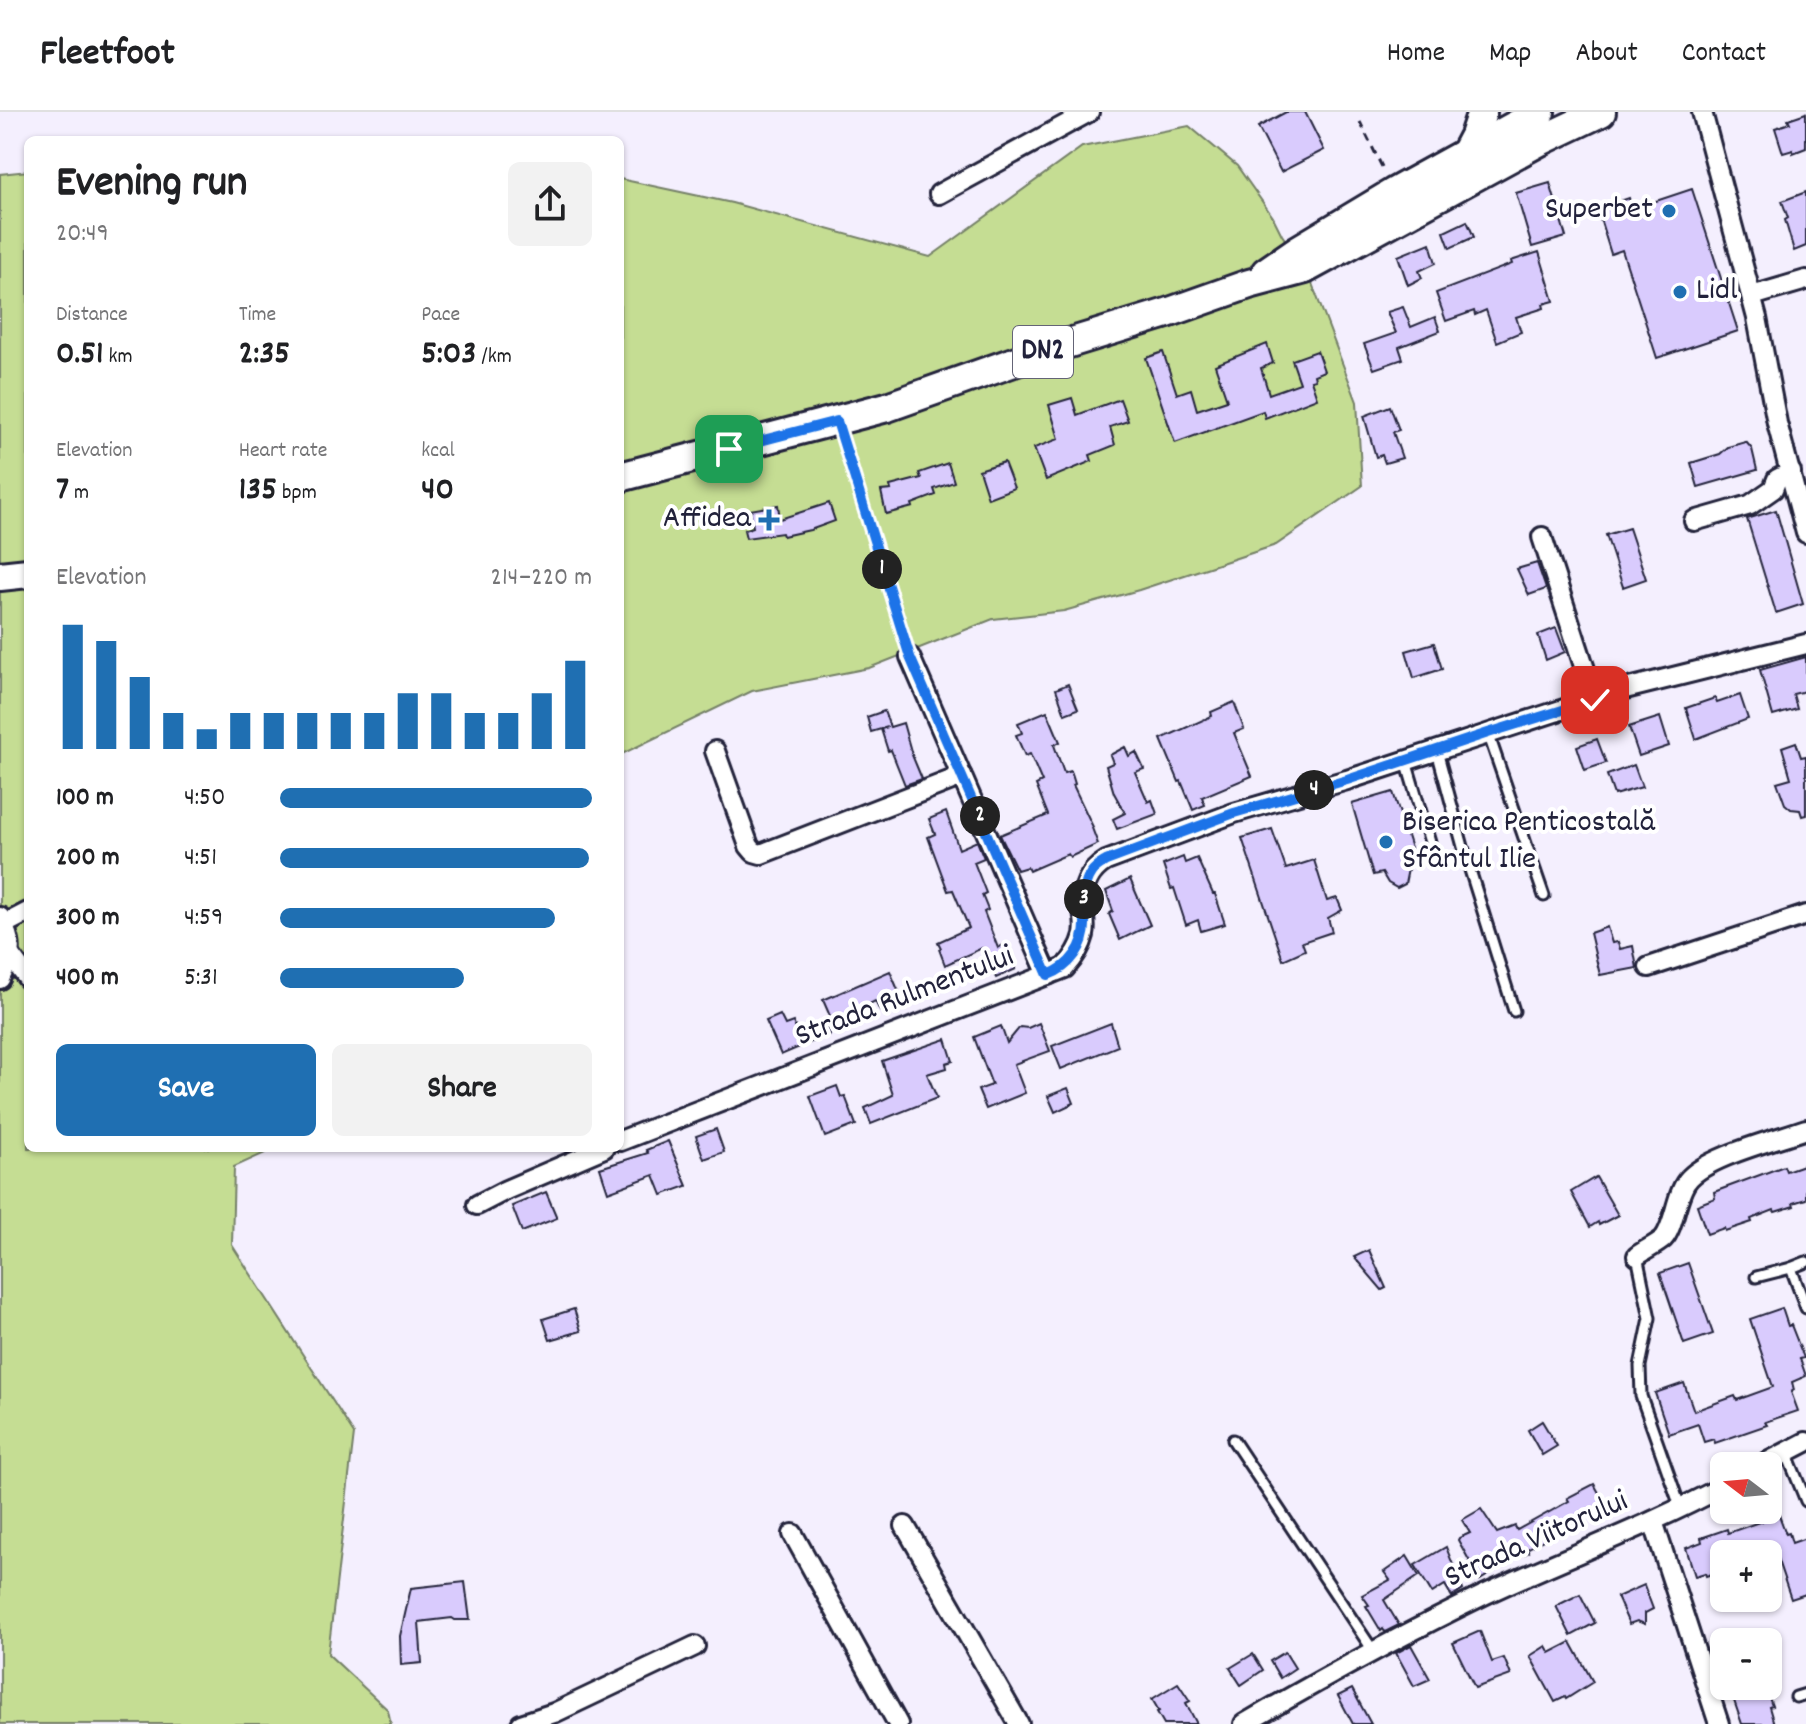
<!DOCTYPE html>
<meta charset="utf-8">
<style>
body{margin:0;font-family:Dekko,sans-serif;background:#f2f2f2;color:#202124;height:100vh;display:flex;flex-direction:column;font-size:30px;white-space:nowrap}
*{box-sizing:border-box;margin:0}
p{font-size:26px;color:#757577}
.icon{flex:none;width:44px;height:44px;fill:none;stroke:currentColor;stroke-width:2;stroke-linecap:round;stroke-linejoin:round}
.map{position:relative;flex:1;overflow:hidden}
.side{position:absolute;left:24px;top:24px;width:600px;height:1016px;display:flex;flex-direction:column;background:#fff;border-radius:12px;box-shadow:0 2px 6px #0004}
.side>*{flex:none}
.needle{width:52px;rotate:286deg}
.controls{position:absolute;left:1710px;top:1340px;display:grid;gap:16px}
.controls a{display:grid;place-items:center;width:72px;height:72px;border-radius:12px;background:#fff;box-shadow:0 2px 6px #0004;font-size:40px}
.pin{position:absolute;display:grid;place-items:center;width:68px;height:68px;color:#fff;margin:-34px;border-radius:16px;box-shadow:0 4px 12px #0006}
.km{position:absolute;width:40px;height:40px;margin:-20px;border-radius:50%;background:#222;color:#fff;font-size:22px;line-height:40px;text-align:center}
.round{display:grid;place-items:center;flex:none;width:84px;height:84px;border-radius:12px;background:#f2f2f2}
.head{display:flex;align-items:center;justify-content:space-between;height:136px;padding:0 32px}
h1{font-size:44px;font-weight:800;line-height:60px}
.metrics{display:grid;grid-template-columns:repeat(3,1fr);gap:12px;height:136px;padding:8px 32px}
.metrics div{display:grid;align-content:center}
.metrics b{font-size:34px;font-weight:800}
.metrics small{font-size:22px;font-weight:400}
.metrics p{font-size:22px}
.chart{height:224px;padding:16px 32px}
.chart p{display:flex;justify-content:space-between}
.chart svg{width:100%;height:144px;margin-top:8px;stroke:#1f6fb2;stroke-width:6}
.action{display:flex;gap:16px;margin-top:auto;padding:16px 32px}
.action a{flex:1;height:92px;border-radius:12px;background:#1f6fb2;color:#fff;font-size:32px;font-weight:800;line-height:92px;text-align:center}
.action a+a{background:#f2f2f2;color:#202124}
ul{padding:0 32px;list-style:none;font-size:26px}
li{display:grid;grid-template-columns:128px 96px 1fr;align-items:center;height:60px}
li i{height:20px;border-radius:10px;background:#1f6fb2}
header{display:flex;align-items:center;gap:48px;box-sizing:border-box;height:112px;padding:0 40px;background:#fff;border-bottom:2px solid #e0e0e0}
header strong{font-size:38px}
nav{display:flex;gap:44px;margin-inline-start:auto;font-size:28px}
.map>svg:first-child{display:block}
</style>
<header>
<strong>Fleetfoot</strong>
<nav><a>Home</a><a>Map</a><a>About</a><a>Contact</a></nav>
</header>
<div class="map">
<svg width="1806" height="1612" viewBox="0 0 1806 1612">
<rect width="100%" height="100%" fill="#f4effe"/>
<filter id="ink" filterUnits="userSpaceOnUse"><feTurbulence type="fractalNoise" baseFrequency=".0125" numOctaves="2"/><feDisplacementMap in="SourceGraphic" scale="16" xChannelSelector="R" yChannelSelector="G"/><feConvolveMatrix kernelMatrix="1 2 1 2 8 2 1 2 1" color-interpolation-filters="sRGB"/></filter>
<g filter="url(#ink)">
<g fill="#c5dd93" stroke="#748067" stroke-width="2">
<path d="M1189,14L1237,54L1273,105L1282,123L1308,161L1357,290L1362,374L1276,433L1139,478L1064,499L993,507L869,556L752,579L620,643V67L732,91L930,145L1082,35Z"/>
<path d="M28,59V1036H276L234,1055L232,1133L354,1322L328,1542L388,1598L391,1612H0V62Z"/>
</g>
<g fill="#d9cbfd" stroke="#22223b" stroke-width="2">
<path d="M1286,0H1305L1324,38L1281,60L1258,15Z"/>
<path d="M1806,1V36L1793,41V38L1783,41L1775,16L1790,11L1788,7Z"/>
<path d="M1550,71L1566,125L1532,135L1516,81Z"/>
<path d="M1692,77L1738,219L1657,246L1622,138L1611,142L1597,97L1629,86L1632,97Z"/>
<path d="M1806,80V134L1794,139L1785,108L1788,106L1782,89Z"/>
<path d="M1467,109L1474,125L1450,136L1444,120Z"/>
<path d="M1430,131L1436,151L1419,159L1422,166L1408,173L1398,144Z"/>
<path d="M1539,140L1554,189L1543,192L1544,196L1516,205L1521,220L1497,230L1486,198L1475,203L1474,199L1446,209L1436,181L1512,152L1511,149Z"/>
<path d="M1403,195L1411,215L1435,205L1440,219L1399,235L1403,247L1374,257L1364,232L1396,221L1387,200Z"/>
<path d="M1267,232L1273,251L1261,256L1269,282L1300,271L1292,248L1317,239L1324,259L1314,263L1315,267L1311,268L1317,286L1265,306L1263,299L1175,331L1146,246L1163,240L1177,282L1191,277L1197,298L1227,288L1215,253Z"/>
<path d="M1072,286L1077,303L1120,287L1128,309L1110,315L1115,333L1090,343L1092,349L1046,368L1034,336L1059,327L1049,293Z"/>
<path d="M1390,294L1399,318L1393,320L1402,346L1385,351L1382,343L1376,345L1364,304Z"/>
<path d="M1746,330L1752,337L1757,358L1698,375L1691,351L1720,342L1728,335Z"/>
<path d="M1004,350L1014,376L988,386L979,358Z"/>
<path d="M948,351L954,370L934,377L936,383L912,392L913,395L886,402L881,379L891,378L890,374L921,366L919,361Z"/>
<path d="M829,391L835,409L810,418L783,424L782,421L746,426L744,418L753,415L750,398L778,393L780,407Z"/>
<path d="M1776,398L1803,492L1776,501L1747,407Z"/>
<path d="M1629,416L1646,467L1623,475L1606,423Z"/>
<path d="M1537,451L1546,477L1529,483L1517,457Z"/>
<path d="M1556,516L1565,540L1546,548L1538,523Z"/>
<path d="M1434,531L1442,557L1414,566L1406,539Z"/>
<path d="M1806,545V579L1793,582L1797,597L1773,604L1760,558Z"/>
<path d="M1068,572L1078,597L1065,602L1056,577Z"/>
<path d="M1740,583L1748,607L1696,627L1686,596L1715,586L1717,591Z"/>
<path d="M1234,590L1244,617L1234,621L1252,664L1202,685L1205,693L1193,698L1181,669L1179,670L1161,627L1212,604L1211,600Z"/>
<path d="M884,599L890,615L903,611L912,643L922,667L905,673L891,638L888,639L881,617L888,615L871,620L867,605Z"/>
<path d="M1047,599L1060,630L1054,633L1064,661L1071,659L1075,672L1073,673L1093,715L1092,716L1098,732L1070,745L1068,742L1029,759L1027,755L1017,758L1000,723L1048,703L1036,673L1042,670L1030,642L1025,644L1016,623L1022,621L1018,611Z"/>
<path d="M1660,605L1669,634L1639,644L1629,615Z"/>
<path d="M1597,627L1606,651L1585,658L1577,634Z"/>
<path d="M1796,630L1801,645L1806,644V703L1802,704L1800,698L1791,697L1785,692L1777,670L1791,666L1782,635Z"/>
<path d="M1125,635L1129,644L1136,640L1144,657L1135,660L1148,690L1152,688L1157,702L1117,717L1113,707L1125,701L1114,681L1106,654L1113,651L1110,643Z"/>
<path d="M1634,653L1642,675L1614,683L1607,663Z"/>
<path d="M1393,680L1415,749L1409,752L1405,772L1397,776L1388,771L1382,761L1373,763L1352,692Z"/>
<path d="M946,700L959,737L977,729L984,746L974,750L986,781L982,783L988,798L984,800L998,836L1005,832L1016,857L996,866L982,836L945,853L939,837L941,836L938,830L969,816L953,778L948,779L928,725L935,722L929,707Z"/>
<path d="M1272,717L1286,757L1314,748L1327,789L1337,786L1342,798L1328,806L1332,820L1302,830L1305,838L1283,848L1242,726Z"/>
<path d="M1183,745L1185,751L1197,746L1213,782H1215L1225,812L1201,819L1198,808L1186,813L1174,776L1171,777L1163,753Z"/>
<path d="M1130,767L1150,813L1120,828L1109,802L1113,799L1106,779Z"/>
<path d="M1607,815L1612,831L1618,830L1620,837L1633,834L1637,856L1600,863L1590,821Z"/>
<path d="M890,859L901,885L890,890L892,894L880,899L875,889L833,911L823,888Z"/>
<path d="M780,903L785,913L793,910L798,922L824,910L830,922L781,943L766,909Z"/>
<path d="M1039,911L1050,939L1014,952L1025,981L986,997L978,978L992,973L974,925L1001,914L1007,931L1020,915L1028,916Z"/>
<path d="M1111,911L1118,934L1061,957L1052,934Z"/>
<path d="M946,927L953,949L946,951L947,956L927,962L937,986L871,1012L865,996L893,983L882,949Z"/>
<path d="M837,974L841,985L845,984L856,1013L825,1025L810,984Z"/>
<path d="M1068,976L1074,991L1055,1000L1048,984Z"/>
<path d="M716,1017L724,1040L704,1047L696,1024Z"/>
<path d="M668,1029L687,1074L662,1083L654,1063L608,1080L600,1056L648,1041L646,1038Z"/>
<path d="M1806,1052V1087L1793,1091L1794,1094L1775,1100L1774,1098L1751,1107L1752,1110L1725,1119L1724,1116L1707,1122L1697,1093L1715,1086L1714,1080L1784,1054L1786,1059Z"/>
<path d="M1596,1065L1618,1103L1599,1113L1598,1110L1590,1115L1571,1080Z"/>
<path d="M546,1080L557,1106L522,1120L512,1094Z"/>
<path d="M1369,1138L1386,1176L1382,1178L1354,1145Z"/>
<path d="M1688,1151L1713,1222L1684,1232L1660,1161Z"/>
<path d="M1782,1196L1788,1214L1791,1213L1804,1246L1800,1247L1806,1264L1792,1270L1794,1278L1791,1280L1798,1299L1765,1310L1767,1313L1715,1331L1714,1327L1704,1330L1698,1312L1669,1322L1655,1281L1684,1271L1694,1299L1735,1284L1737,1288L1773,1275L1750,1207Z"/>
<path d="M574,1197L581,1219L550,1228L543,1207Z"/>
<path d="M1542,1309L1557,1334L1542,1343L1528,1318Z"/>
<path d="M1594,1372L1606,1393L1527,1437L1529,1440L1500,1453L1501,1455L1480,1468L1458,1428L1459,1426L1470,1421L1462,1408L1481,1397L1497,1421L1515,1414L1517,1418L1569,1389L1567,1386Z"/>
<path d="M1779,1403L1786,1422L1789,1421L1792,1431L1806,1426V1482L1791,1487L1775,1440L1770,1442H1724V1458L1706,1464L1705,1461L1695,1464L1686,1436L1702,1430L1701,1426L1727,1417L1728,1421Z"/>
<path d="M1446,1435L1463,1478L1452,1485L1445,1473L1432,1481L1415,1453Z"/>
<path d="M1407,1444L1419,1464L1384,1488L1399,1513L1385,1520L1383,1517L1381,1519L1366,1494L1369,1493L1362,1483L1390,1468L1384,1460Z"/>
<path d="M465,1470L470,1508H455L452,1506L419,1510L422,1551L401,1553L400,1524L411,1476Z"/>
<path d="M1644,1473L1653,1497L1645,1501V1512L1637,1509L1629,1512L1617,1485Z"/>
<path d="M1580,1482L1595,1511L1571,1524L1556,1494Z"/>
<path d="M1480,1519L1492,1550L1504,1546L1511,1563L1475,1576L1453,1531Z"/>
<path d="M1571,1530L1593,1570L1566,1587L1565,1585L1555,1590L1530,1544L1546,1534L1550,1541Z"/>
<path d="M1411,1533L1430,1567L1414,1574L1396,1541Z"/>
<path d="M1285,1540L1295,1556L1280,1566L1270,1549Z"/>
<path d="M1253,1542L1263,1558L1241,1573L1230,1556Z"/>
<path d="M1178,1571L1190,1589L1186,1591L1197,1612H1164L1157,1600L1159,1599L1152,1587Z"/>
<path d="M1729,1574H1765L1772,1594L1769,1595L1774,1612H1742Z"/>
<path d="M1352,1577L1371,1612H1353L1338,1584Z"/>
</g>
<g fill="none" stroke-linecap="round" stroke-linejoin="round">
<defs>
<g id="lane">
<path d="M1488,621L1544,784"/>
<path d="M1437,639L1465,742"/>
<path d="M1406,649L1434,744L1439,748H1447L1465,742L1514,899"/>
<path d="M1637,1144L1650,1206L1640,1254L1641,1284L1681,1397"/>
<path d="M1806,1150L1791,1156L1806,1196"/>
<path d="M1756,1165L1791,1156"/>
<path d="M1233,1328L1374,1540"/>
<path d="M1786,1340L1806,1389"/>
<path d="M1796,1585L1806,1582"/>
</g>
<g id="street">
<path d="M1702,0L1757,206L1777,311L1806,421"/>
<path d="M939,82L1089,0"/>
<path d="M1752,184L1806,168"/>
<path d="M1694,409L1750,393L1773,377L1777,367L1791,360"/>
<path d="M1542,425L1595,588"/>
<path d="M910,545L1048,863"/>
<path d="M715,639L749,734L754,740L761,742L962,664"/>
<path d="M0,805C13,835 13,837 0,867"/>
<path d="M3,813L28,800"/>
<path d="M10,843L28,867"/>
<path d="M1649,855L1806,803"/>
<path d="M620,1029L1065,856C1073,847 1081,835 1084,823C1086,814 1084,807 1083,798C1081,777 1089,759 1106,749L1234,701L1347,668L1625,577L1806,532"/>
<path d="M477,1093L506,1078L604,1036"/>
<path d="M1637,1144C1645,1138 1656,1133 1663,1127C1674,1116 1676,1083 1687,1069C1705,1045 1775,1028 1806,1017"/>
<path d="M1760,1354L1806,1330"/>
<path d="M1653,1409L1719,1612"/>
<path d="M905,1414L1019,1612"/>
<path d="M793,1422L898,1612"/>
<path d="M521,1612L554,1601L695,1534"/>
<path d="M1244,1612C1323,1566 1403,1522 1486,1482C1565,1445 1647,1415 1724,1374"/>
</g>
<g id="primary">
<path d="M1465,41L1474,24L1482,0"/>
<path d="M1266,160L1298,138L1393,81L1540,0"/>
<path d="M620,365L887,295L1056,235L1167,201L1249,172L1305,157L1540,29L1601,0"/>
<path d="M0,464L28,461"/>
</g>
</defs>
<use href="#lane" stroke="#22223b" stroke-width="15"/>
<use href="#street" stroke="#22223b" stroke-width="24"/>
<use href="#primary" stroke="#22223b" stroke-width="34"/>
<g stroke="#22223b" stroke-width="3" stroke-dasharray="8 6" stroke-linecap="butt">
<path d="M1360,10L1384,59"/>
<path d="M844,332L905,527"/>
</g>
<use href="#lane" stroke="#fff" stroke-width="9"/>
<use href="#street" stroke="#fff" stroke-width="18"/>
<use href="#primary" stroke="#fff" stroke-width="28"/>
</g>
</g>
<g fill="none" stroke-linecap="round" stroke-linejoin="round" filter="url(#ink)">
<defs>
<path id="route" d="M729,337L837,309L910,545L1048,863C1070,855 1086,834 1085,810C1084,794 1081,775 1091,761C1095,755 1101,752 1106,749L1234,701L1347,668L1488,621L1595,588"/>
</defs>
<use href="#route" stroke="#fff" stroke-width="16"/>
<use href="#route" stroke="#1a73e8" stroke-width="10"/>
</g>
<g fill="#1f6fb2" stroke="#fff" stroke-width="3">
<circle cx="1669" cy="99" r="8"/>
<circle cx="1680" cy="180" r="8"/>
<path d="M765 396h8v8h8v8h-8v8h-8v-8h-8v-8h8z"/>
<circle cx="1386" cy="730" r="8"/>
</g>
<g text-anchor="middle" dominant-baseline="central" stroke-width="8" stroke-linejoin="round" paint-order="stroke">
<rect fill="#fff" stroke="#646476" stroke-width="2" x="1013" y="214" width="60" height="52" rx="6"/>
<g font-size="30" font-weight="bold" fill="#22223b">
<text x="1043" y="240">DN2</text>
</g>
<g font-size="32" fill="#22223b" stroke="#fff" text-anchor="end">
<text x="1653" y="99">Superbet</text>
<text x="1696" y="180" text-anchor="start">Lidl</text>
<text x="751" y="408">Affidea</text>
<text x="1402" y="712" text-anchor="start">Biserica Penticostală<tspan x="1402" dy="37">Sfântul Ilie</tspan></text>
</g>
<g font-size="32" fill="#22223b" stroke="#fff">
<text transform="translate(905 886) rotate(-21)">Strada Rulmentului</text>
<text transform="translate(1537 1429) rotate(-24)">Strada Viitorului</text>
</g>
</g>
</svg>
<div class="controls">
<a><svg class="needle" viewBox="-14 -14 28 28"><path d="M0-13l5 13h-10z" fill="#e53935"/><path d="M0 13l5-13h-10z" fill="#757577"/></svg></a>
<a>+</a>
<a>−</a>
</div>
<div class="pin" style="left:729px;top:337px;background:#1e9e55"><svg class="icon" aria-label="arrive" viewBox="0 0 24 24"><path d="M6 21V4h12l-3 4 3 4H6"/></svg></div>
<div class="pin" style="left:1595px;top:588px;background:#d93025"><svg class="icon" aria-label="check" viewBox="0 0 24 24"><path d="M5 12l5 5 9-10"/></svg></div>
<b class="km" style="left:882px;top:457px">1</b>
<b class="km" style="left:980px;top:704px">2</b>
<b class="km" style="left:1084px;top:787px">3</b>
<b class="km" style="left:1314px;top:678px">4</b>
<section class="side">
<div class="head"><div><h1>Evening run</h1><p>20:49</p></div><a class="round"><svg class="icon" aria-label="share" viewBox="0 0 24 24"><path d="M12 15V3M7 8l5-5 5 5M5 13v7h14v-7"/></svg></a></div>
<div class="metrics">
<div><p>Distance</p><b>0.51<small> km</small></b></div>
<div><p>Time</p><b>2:35</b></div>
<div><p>Pace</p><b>5:03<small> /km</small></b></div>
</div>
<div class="metrics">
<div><p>Elevation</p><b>7<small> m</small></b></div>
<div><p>Heart rate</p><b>135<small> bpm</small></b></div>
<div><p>kcal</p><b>40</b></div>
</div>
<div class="chart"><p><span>Elevation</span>214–220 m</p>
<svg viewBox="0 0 160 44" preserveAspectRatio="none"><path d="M5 44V6M15 44V11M25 44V22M35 44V33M45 44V38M55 44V33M65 44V33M75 44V33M85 44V33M95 44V33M105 44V27M115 44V27M125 44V33M135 44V33M145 44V27M155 44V17"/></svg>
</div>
<ul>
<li><b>100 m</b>4:50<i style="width:100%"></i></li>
<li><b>200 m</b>4:51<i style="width:99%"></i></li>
<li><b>300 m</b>4:59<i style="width:88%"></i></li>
<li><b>400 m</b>5:31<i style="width:59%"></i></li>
</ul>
<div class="action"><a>Save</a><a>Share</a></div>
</section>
</div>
